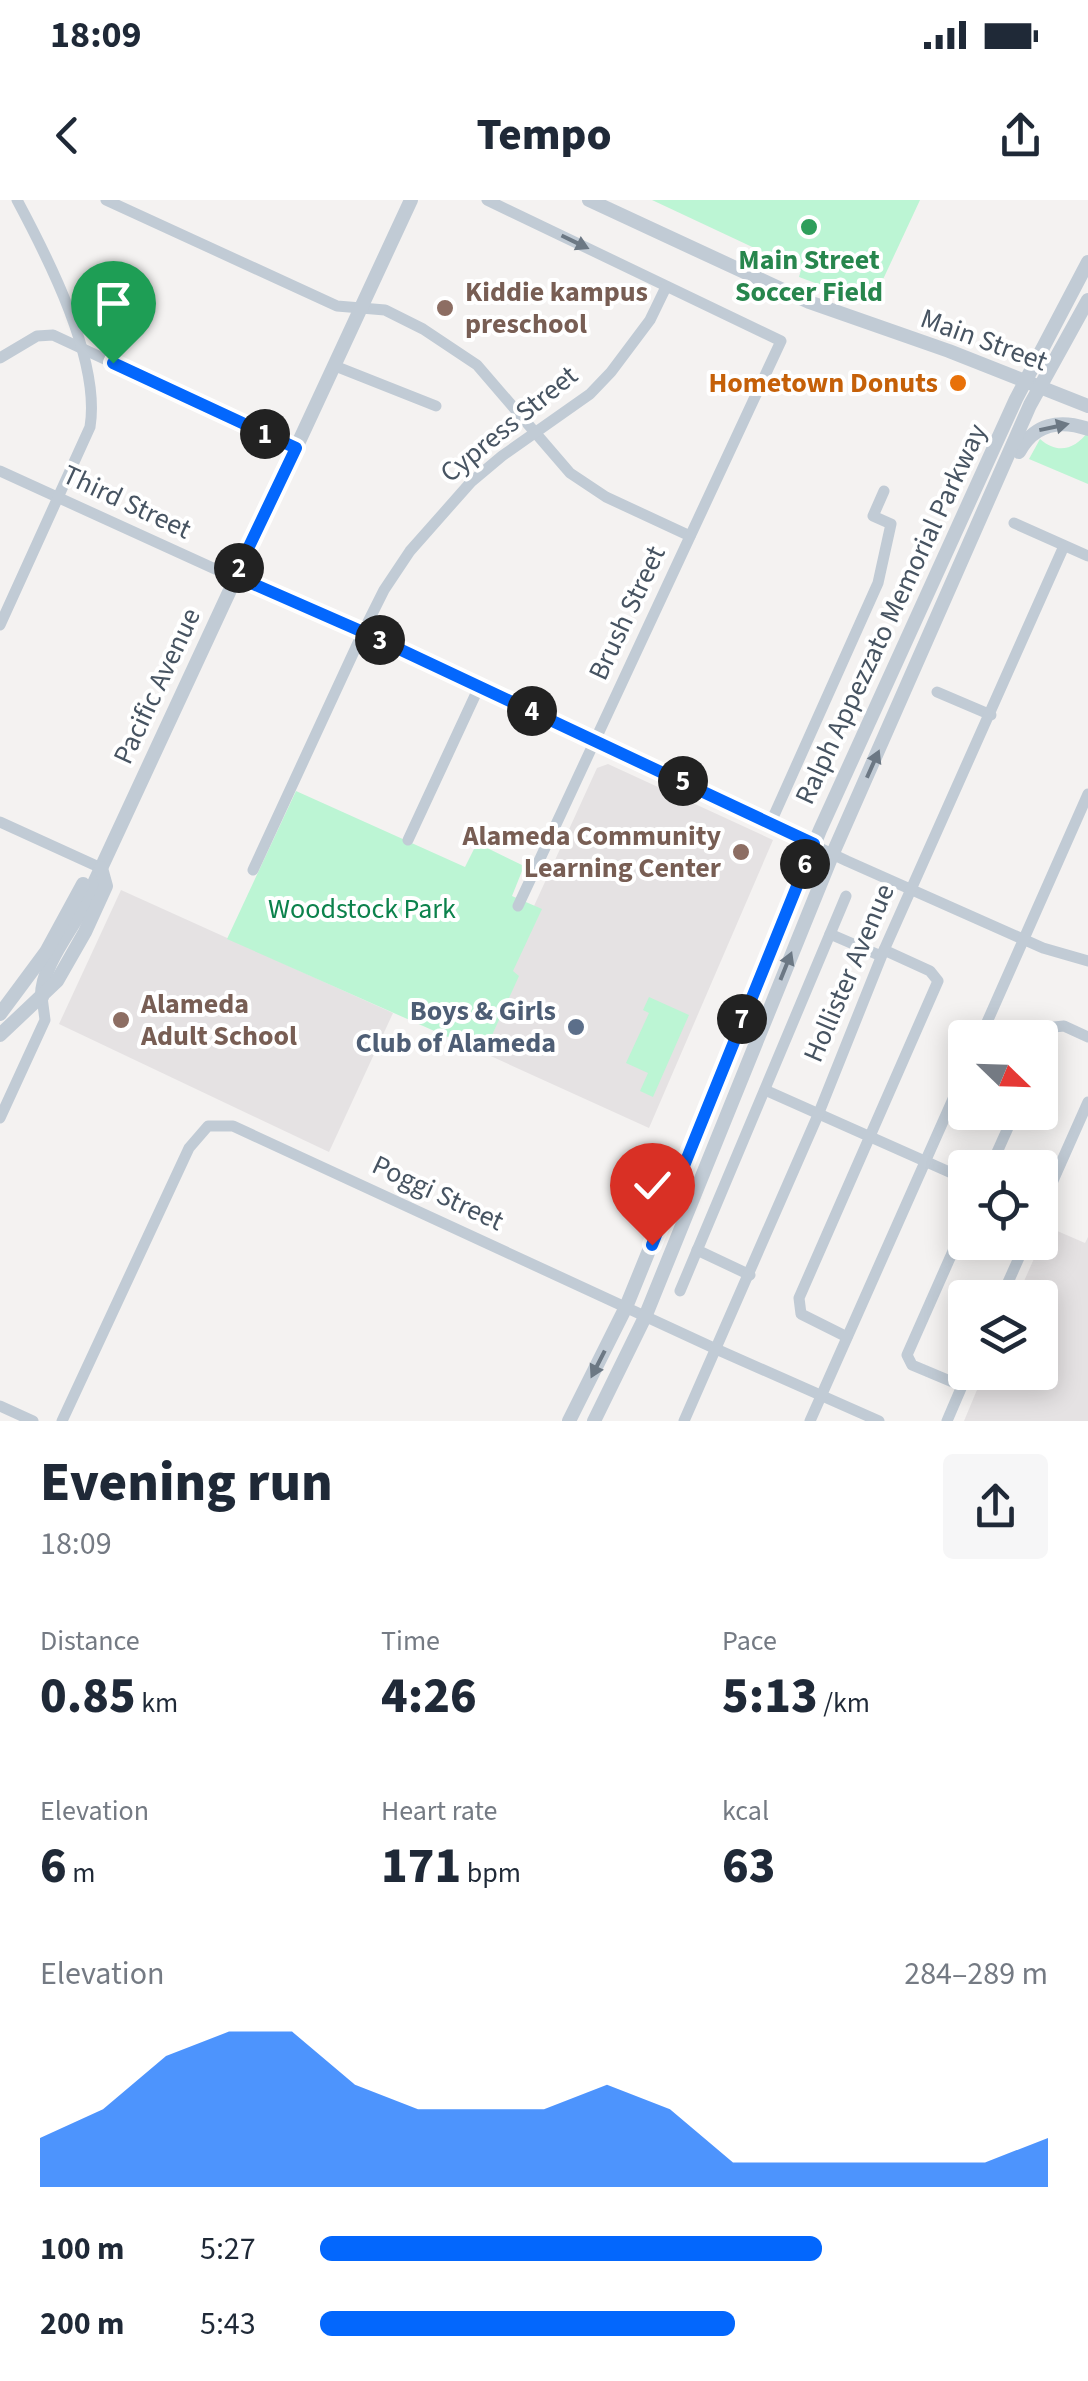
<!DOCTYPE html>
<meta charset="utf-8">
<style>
body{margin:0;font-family:"Source Sans 3",sans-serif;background:#f6f6f7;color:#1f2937;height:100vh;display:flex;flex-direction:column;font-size:38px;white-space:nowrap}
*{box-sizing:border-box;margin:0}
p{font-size:32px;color:#747a83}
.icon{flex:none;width:55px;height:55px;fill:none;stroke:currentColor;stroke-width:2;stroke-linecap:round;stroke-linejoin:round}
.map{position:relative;height:1221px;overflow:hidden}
.drawer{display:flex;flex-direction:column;background:#fff;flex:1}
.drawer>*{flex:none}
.needle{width:65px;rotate:113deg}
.controls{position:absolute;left:948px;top:820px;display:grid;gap:20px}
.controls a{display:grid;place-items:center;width:110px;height:110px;border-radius:10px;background:#fff;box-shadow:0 5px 25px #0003;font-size:50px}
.pin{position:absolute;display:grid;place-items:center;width:85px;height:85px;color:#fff;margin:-102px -42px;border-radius:50% 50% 50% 0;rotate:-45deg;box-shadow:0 0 10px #0007}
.pin .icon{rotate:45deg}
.km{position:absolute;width:50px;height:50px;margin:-25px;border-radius:50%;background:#222;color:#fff;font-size:28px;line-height:50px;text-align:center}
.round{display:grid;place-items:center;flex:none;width:105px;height:105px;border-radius:10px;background:#f6f6f7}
.head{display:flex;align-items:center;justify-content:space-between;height:170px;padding:0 40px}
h1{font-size:55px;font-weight:800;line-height:75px}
.metrics{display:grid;grid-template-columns:repeat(3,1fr);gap:15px;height:170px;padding:10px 40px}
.metrics div{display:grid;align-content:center}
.metrics b{font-size:50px;font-weight:800}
.metrics small{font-size:28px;font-weight:400}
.metrics p{font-size:28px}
.chart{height:280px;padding:20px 40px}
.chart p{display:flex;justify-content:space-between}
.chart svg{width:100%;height:180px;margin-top:10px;fill:#0367fd;opacity:.7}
ul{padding:0 40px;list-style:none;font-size:32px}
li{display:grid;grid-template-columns:160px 120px 1fr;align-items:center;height:75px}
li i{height:25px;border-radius:12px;background:#0367fd}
.status{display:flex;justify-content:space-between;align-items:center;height:70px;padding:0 50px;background:#fff;direction:ltr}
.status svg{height:28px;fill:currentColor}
header{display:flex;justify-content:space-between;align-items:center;height:130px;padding:0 40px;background:#fff;font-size:45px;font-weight:800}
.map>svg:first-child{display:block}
</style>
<div class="status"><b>18:09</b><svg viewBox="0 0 49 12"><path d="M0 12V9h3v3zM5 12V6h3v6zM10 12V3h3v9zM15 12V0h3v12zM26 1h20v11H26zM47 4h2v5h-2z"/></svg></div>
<header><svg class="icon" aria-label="back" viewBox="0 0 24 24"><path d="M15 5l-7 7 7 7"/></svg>Tempo<svg class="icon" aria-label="share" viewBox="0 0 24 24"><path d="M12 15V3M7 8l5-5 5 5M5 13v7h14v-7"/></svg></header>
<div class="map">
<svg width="1088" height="1221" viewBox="0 0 1088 1221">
<rect width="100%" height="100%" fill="#f4f2f1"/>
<g fill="#e5e2e3">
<path d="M608,564L773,640L649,928L484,853L518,776L512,771L541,710L534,706L597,568Z"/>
<path d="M121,690L393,813L329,952L59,824Z"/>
<path d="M1048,1027L1085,1043L1088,1037V1221H964L984,1173L1040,1172V1098L1017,1097Z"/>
</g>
<g fill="#bcf5d4">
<path d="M652,0H920L879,88L869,103L799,77L801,70Z"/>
<path d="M1088,232V284L1029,259L1040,239C1058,255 1075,249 1088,232Z"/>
<path d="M296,591L465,667L477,643L524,666L512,696L542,709L513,771L519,776L484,853L227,739Z"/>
<path d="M649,797L689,815L653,897L640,891L648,873L626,863L649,813L643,810Z"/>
</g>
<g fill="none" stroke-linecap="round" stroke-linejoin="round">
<g stroke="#c1cbd5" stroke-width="11">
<path d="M106,0L337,106L385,110L423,129L477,165L570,273L606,297L690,336"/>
<path d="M487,0L781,141L518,706"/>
<path d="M0,158L37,136L53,135L296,248"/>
<path d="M335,166L436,206"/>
<path d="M0,271L215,369L258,384L363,432L847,661L1043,748L1088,761"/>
<path d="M1014,323L1088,356"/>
<path d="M0,425L90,227C101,161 48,58 17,0"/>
<path d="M937,492L991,515"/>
<path d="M0,622L101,668"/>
<path d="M771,622L878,383L891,324L873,316L884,291"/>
<path d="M408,640L479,487"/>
<path d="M253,670L363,432L384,390L410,351L471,282L502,256L590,194L611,172L650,120L666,87"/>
<path d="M830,734L881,756"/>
<path d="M980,838L1088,594"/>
<path d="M1040,857L1054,827L1064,826L1088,837"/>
<path d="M765,890L965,979"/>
<path d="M0,918L45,820L42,797"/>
<path d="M990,968L1015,912"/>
<path d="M1040,1010L1088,902"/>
<path d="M697,1050L750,1075"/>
<path d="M680,1091L846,696"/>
<path d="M1001,1098L1026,1042"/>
<path d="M847,1137L801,1114L799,1098L938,781L930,771L884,750"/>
<path d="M962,1186L912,1165L907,1155L965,1024"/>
<path d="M0,1206L33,1221"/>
<path d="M62,1221L189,948L208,926H233L716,1149L879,1221"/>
<path d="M684,1221L818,915L884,750L1064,346"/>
<path d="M810,1221L965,872"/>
<path d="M947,1221L968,1172"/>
</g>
<g stroke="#c1cbd5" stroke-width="14">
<path d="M589,0L809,102L949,151L1088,206"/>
<path d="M1019,252C1034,224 1059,219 1088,229"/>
<path d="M42,797C41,767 69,734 83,707L411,0"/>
<path d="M0,814L46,752L83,684"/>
<path d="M0,835L57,781L85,732L106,686L101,668"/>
<path d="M569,1221L626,1107L820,630L1016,199L1088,62"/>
<path d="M594,1221L645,1117L833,653L1030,205L1088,100"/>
</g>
</g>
<defs><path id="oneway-solid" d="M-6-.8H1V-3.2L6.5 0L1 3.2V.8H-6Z" transform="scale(2.5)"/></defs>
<g fill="#6c7884">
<use href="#oneway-solid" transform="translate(575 42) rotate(26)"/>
<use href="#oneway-solid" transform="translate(1054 227) rotate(-12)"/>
<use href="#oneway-solid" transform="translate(873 564) rotate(-66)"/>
<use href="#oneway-solid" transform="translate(786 766) rotate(-68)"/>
<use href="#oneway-solid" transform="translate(598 1164) rotate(117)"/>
</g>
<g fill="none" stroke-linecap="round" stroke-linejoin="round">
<defs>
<path id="route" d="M113,163L296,248L235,376L363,432L814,644L652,1045"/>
</defs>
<use href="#route" stroke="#fff" stroke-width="20"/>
<use href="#route" stroke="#0367fd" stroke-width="12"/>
</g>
<circle fill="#2e9e5b" stroke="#fff" stroke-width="4" cx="809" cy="27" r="10"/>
<g fill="#8d6e63" stroke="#fff" stroke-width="4">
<circle cx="445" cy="108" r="10"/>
<circle cx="741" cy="652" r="10"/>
<circle cx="121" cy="820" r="10"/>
</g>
<circle fill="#e8710a" stroke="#fff" stroke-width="4" cx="958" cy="183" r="10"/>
<circle fill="#5c6f8a" stroke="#fff" stroke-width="4" cx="576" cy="827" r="10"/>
<g text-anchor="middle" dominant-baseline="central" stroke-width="8" stroke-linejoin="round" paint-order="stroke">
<g font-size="28" font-weight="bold" fill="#27864d" stroke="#fff">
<text x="809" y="60">Main Street<tspan x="809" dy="32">Soccer Field</tspan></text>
</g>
<g font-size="28" font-weight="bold" fill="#785e54" stroke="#fff" text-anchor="start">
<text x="465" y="92">Kiddie kampus<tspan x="465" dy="32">preschool</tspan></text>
<text x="721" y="636" text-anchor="end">Alameda Community<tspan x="721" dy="32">Learning Center</tspan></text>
<text x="141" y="804">Alameda<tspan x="141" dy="32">Adult School</tspan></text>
</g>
<g font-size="28" fill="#475462" stroke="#fff">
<text transform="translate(984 140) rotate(20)">Main Street</text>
<text transform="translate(509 224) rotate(-39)">Cypress Street</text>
<text transform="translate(127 302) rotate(25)">Third Street</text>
<text transform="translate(627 413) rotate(-65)">Brush Street</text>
<text transform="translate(891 414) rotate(-65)">Ralph Appezzato Memorial Parkway</text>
<text transform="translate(157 486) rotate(-65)">Pacific Avenue</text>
<text transform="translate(849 773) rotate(-67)">Hollister Avenue</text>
<text transform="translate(438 993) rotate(25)">Poggi Street</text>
</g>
<g font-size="28" font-weight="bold" fill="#c56008" stroke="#fff" text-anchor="end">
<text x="938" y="183">Hometown Donuts</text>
</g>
<g font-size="28" fill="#0c824c" stroke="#fff">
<text x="362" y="709">Woodstock Park</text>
</g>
<g font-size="28" font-weight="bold" fill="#4e5e75" stroke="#fff" text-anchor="end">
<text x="556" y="811">Boys &amp; Girls<tspan x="556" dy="32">Club of Alameda</tspan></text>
</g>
</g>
</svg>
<div class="controls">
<a><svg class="needle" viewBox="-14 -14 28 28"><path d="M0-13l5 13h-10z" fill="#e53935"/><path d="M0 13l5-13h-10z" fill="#747a83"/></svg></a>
<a><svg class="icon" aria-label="locate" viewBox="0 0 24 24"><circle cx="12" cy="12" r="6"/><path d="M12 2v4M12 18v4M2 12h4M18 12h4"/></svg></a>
<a><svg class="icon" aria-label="layers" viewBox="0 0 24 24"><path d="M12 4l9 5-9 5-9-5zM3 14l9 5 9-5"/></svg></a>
</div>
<div class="pin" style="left:113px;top:163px;background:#1e9e55"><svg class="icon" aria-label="arrive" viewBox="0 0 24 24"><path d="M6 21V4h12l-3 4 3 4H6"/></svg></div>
<div class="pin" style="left:652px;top:1045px;background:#d93025"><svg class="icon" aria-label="check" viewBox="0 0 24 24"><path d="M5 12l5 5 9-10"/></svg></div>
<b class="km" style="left:265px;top:234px">1</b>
<b class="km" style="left:239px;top:368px">2</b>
<b class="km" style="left:380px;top:440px">3</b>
<b class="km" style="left:532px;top:511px">4</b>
<b class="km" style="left:683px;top:581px">5</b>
<b class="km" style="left:805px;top:664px">6</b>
<b class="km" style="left:742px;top:819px">7</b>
</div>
<section class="drawer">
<div class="head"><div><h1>Evening run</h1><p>18:09</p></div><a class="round"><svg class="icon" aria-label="share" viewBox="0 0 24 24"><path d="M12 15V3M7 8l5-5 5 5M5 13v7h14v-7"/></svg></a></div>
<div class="metrics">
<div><p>Distance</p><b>0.85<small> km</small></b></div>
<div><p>Time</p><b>4:26</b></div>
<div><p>Pace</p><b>5:13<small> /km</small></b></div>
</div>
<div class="metrics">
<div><p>Elevation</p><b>6<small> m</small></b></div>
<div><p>Heart rate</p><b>171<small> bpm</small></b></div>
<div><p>kcal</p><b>63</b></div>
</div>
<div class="chart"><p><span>Elevation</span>284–289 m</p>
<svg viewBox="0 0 160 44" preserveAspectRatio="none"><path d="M0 44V32L10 25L20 12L30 6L40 6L50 19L60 25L70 25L80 25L90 19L100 25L110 38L120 38L130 38L140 38L150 38L160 32V44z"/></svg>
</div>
<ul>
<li><b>100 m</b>5:27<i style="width:69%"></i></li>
<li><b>200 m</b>5:43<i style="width:57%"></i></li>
</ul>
</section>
